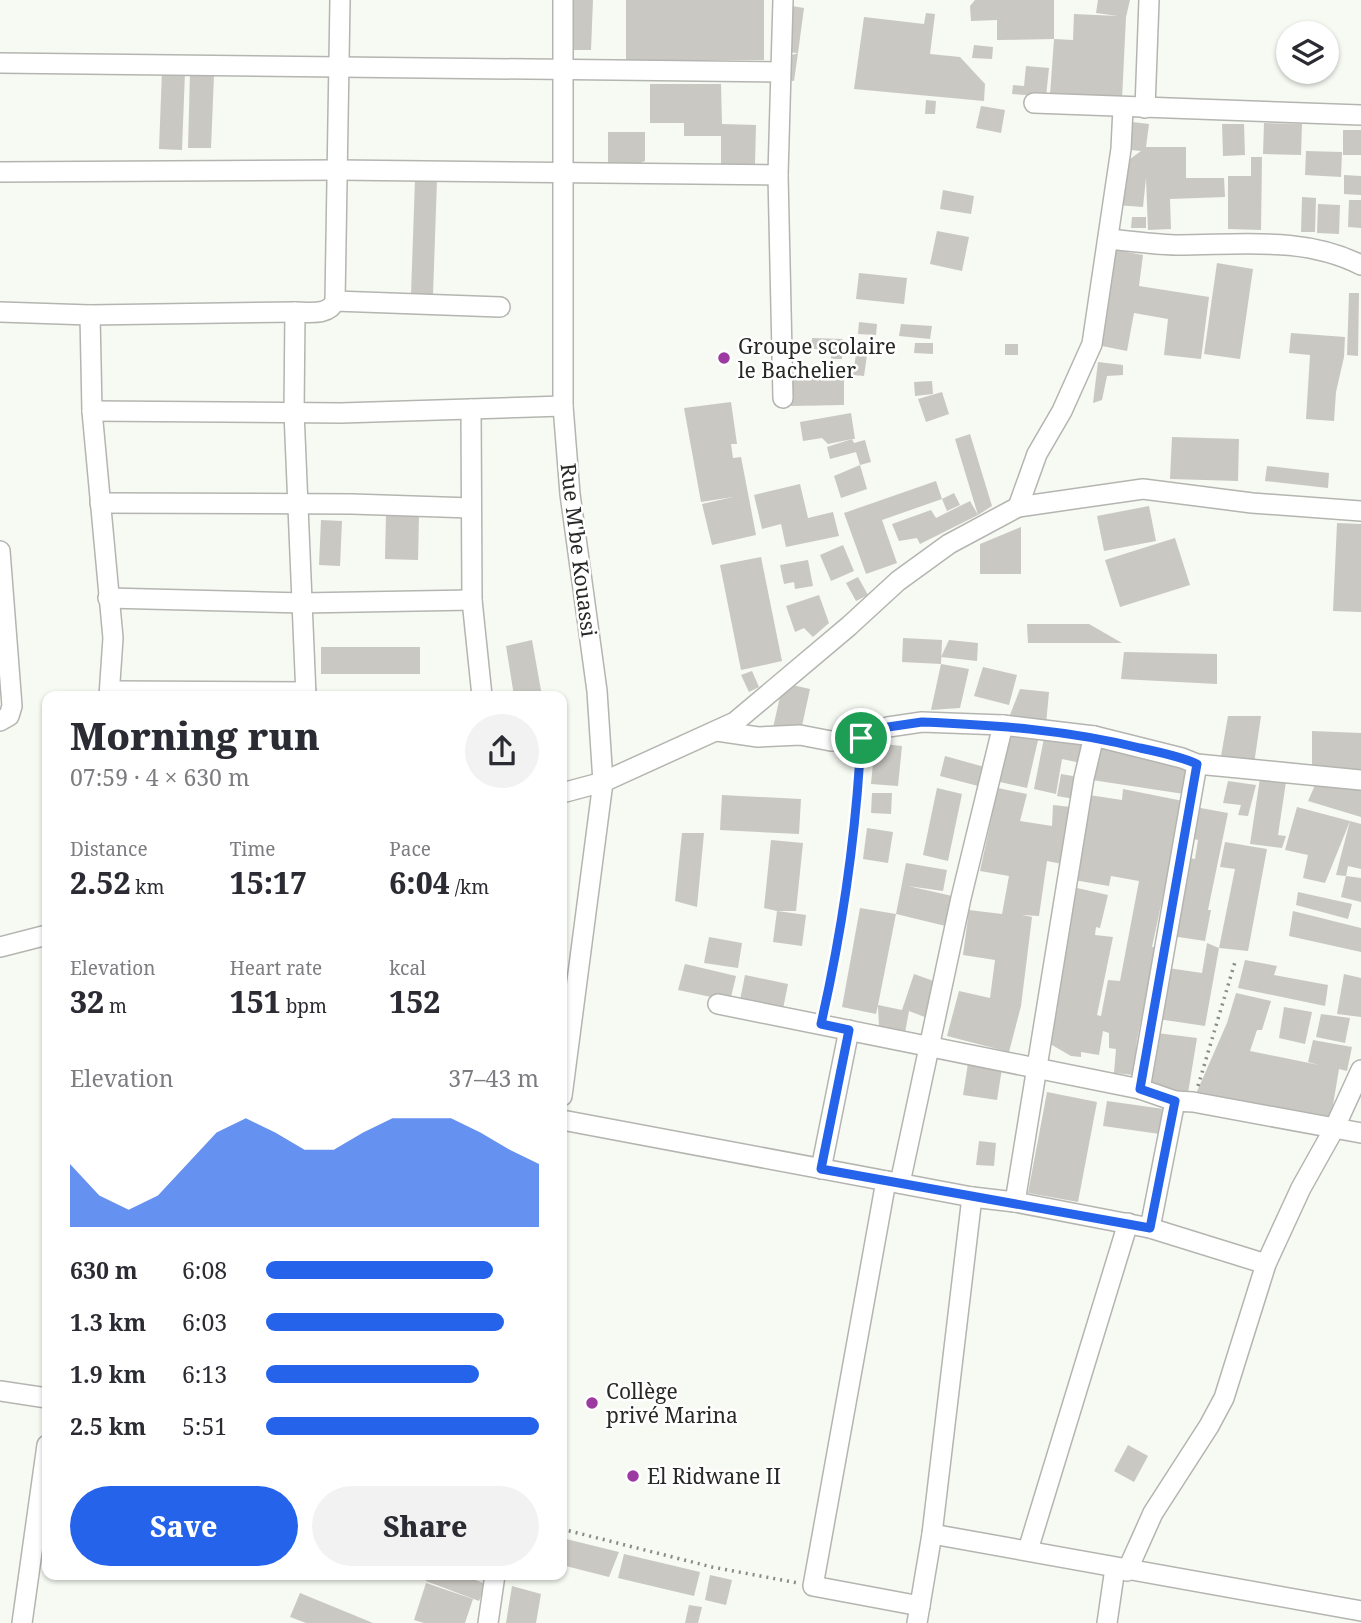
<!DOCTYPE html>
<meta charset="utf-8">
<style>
body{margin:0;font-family:"Noto Serif",serif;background:#f2f2f3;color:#2b2b33;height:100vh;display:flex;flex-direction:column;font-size:26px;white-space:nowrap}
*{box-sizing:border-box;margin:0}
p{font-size:23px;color:#7c7c81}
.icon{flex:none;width:38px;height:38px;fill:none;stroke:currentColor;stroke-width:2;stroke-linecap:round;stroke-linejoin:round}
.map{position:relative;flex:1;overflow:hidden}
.panel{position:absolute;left:42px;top:691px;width:525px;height:889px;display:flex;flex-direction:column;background:#fff;border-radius:14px;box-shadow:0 2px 5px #0004}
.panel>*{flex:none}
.buttons{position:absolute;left:1276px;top:21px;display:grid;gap:14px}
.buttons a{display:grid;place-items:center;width:63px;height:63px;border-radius:50%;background:#fff;box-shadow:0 2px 5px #0004;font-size:35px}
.pin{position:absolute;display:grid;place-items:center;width:60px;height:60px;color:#fff;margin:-30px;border:4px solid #fff;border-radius:50%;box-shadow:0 2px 7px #0007}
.round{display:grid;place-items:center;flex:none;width:74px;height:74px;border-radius:37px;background:#f2f2f3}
.summary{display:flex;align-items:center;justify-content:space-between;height:119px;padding:0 28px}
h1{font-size:38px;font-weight:800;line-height:52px}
.metrics{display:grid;grid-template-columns:repeat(3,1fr);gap:10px;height:119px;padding:7px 28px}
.metrics div{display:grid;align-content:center}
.metrics b{font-size:30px;font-weight:800}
.metrics small{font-size:19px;font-weight:400}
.metrics p{font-size:19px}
.chart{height:196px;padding:14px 28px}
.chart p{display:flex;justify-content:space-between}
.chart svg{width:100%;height:126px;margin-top:7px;fill:#2563eb;opacity:.7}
.primary-button{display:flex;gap:14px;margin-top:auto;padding:14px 28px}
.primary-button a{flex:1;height:80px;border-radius:42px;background:#2563eb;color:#fff;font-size:28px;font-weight:800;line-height:80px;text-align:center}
.primary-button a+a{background:#f2f2f3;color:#2b2b33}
ul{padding:0 28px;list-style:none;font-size:23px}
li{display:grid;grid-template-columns:112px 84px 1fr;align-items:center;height:52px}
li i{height:18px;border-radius:9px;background:#2563eb}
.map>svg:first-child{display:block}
</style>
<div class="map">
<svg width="1361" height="1623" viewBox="0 0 1361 1623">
<rect width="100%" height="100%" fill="#f7f9f3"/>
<g fill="#cac8c3">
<path d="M574,0H593L591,50H572Z"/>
<rect x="626" y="0" width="138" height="60"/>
<path d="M975,0H1054V39L997,40V20L971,21L970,6Z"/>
<path d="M1098,0H1130L1126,17L1122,99L1050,95L1054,39L1073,40L1074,14L1118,16L1096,13Z"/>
<path d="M792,6L804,8L798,53L786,52Z"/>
<path d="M926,13L935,14L930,54L960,57L985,84L984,101L854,89L864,17L924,24Z"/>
<path d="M974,45L993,47L992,59L972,58Z"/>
<path d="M798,53L794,81L785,80L789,56Z"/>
<path d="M1026,66L1049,68L1046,97L1012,94L1013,85L1024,86Z"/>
<path d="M162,71L185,72L182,150L159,149Z"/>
<path d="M190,72L214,75L211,148H188Z"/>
<path d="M650,84H721L722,124L756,125L755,165L721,164V136H684V123H650Z"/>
<path d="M926,100L936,101L935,114H925Z"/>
<path d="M981,106L1005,110L1001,133L976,128Z"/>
<path d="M1124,121L1149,124L1146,147H1186V178H1224L1225,197L1170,199L1171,229L1148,230L1146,178L1143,207L1116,205L1126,162L1141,151L1121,149Z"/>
<path d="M1264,123L1302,124L1301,155L1263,154Z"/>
<path d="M1222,124H1244L1245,155L1223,156Z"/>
<rect x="1343" y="130" width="18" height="25"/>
<path d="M608,132H645V161L632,167H608Z"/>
<path d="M1306,151L1342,152L1341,177L1305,175Z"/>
<path d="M1251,157H1262L1261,230L1228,229V176H1251Z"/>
<path d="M1344,175L1361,176V195L1344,194Z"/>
<path d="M415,179L437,180L433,295H411Z"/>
<path d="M943,190L974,196L971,214L940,209Z"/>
<path d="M1302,197L1316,198L1315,232H1301Z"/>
<path d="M1349,200H1361V228L1348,227Z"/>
<path d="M1318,204L1340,205L1339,234L1317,233Z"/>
<path d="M1132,217H1146V228H1131Z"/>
<path d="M937,231L969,237L962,271L930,264Z"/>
<path d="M1111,249L1143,255L1139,286L1209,297L1201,359L1164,355L1168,319L1134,313L1127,351L1092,344Z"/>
<path d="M1217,263L1253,269L1240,359L1204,354Z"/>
<path d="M859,273L907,278L904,304L856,299Z"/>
<path d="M1349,293H1359L1358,356L1347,355Z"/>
<path d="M859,322L877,324L876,335L858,334Z"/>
<path d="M901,324L932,326L930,339L899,336Z"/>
<path d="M1291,333L1345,337L1344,357L1336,392L1334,421L1306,419L1310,355L1289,353Z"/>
<path d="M812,338L843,339L842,359H831V349H811Z"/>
<path d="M915,343H933V354L914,353Z"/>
<rect x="1005" y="344" width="13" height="11"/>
<path d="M856,354L867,355L864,376L853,375Z"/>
<path d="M1098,362L1123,365V375L1107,376L1102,400L1093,403Z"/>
<path d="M844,374V405L791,406L790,375Z"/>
<path d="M932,381L933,394L915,396L914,382Z"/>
<path d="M942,392L949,414L926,422L918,399Z"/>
<path d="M731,402L737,444H731L733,458L741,457L756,535L712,545L702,504L733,497L701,502L684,408Z"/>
<path d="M851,413L855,439H852L854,443L865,440L871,462L860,465L867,489L841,498L834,476L860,465L856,452L830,459L827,447L852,439L828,444L822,438L803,441L800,422Z"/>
<path d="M970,434L992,506L978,515L955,439Z"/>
<path d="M1172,437L1239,439L1238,481L1170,479Z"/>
<path d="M1267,466L1329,473L1328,488L1265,481Z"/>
<path d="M936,481L942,499L954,493L960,505L947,511L942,499L882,520L897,563L866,574L844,513Z"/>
<path d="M800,484L808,518L833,512L839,536L786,547L781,524L762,529L754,495Z"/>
<path d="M970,501L978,515L920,544L917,538L899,541L892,524L931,510L936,518Z"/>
<path d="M1149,506L1156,541L1104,551L1097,516Z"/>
<path d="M386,514L419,516L418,560L385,559Z"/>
<path d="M321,520L342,521L340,566L319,565Z"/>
<path d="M1337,523L1361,524V612L1333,611Z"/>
<path d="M1021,527V574H980V544Z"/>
<path d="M1175,538L1190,585L1120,607L1105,560Z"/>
<path d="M843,545L854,571L831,581L820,555Z"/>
<path d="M761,557L782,661L741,670L720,565Z"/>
<path d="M808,560L813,586L795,589L794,582L784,584L780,565Z"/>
<path d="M858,577L868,595L856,601L846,583Z"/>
<path d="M819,595L829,623L813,637L804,628L795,632L786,606Z"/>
<path d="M1027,624H1089L1122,643H1028Z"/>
<path d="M903,638L942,640L941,664L902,662Z"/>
<path d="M532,640L542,696H514L506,646Z"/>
<path d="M949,640L978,643L977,661L941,657Z"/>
<rect x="321" y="647" width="99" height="27"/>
<path d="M1124,652L1217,654V684L1121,679Z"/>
<path d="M941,664L969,669L960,708L931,710Z"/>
<path d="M983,667L1017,675L1009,705L974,696Z"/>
<path d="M752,671L759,687L749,692L741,675Z"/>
<path d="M783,683L810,689L800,735L773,728Z"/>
<path d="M1020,689L1049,692L1046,724L1008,720Z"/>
<path d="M1228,716H1261L1254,764L1221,756Z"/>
<path d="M1012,730L1039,736L1027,788L1000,782Z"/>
<path d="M1312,731L1361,733V770L1312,766Z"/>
<path d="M1044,738L1084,745L1081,763L1062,759L1056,794L1034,789Z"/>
<path d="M875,743L902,746L898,786L871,784Z"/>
<path d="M1097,748L1188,764L1184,794L1092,780Z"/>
<path d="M945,756L988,768L982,787L940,776Z"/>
<path d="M1061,774L1084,778L1080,800L1057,796Z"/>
<path d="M1319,776L1361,789V817L1308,801Z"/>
<path d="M1260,778L1286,782L1278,835L1286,836L1282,848L1250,844Z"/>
<path d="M1228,781L1256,785L1248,816L1238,815L1241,805L1223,803Z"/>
<path d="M937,788L962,794L948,861L923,855Z"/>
<path d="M998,788L1027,794L1020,821L1052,826L1053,805L1071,807L1062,864L1047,861L1039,916L1022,915L1032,917L1021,1006L1009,1052L947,1036L959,991L990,998L995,960L963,955L969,910L1002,914L1009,876L980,871Z"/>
<path d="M1123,789L1183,801L1175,832L1179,833L1168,886H1165L1152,947H1156L1137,1040L1134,1075L1114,1073L1116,1049L1109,1048V1033L1103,1031L1099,1055L1081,1052V1057L1071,1056L1045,1041L1047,1028L1058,1009L1052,1008L1077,888L1108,895L1100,928L1096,927L1095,935L1113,937L1097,1015L1101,1016L1108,980L1120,981L1139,881L1111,876L1109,886L1074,880L1089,795L1122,800Z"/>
<path d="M872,793H892L891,814L871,813Z"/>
<path d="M722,795L801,799L799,834L720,830Z"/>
<path d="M1195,807L1228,813L1208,910H1211L1205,941L1172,936L1188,858L1195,859L1198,840L1189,838Z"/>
<path d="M1297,807L1350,821L1325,883L1303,878L1308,855L1285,850Z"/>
<path d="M1350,821L1361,824V869L1348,866L1346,876L1336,875Z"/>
<path d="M867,828L893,832L888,863L863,859Z"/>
<path d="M682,833H704L697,907L675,901Z"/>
<path d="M771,840L803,843L796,911H777L764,908Z"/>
<path d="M1225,842L1267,849L1248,951L1219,948L1205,1026L1158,1019L1168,968L1202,973L1207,943L1219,948L1235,869L1220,867Z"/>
<path d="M906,863L947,870L943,891L908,886L961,898L954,928L896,914L878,1005L902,1010L914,974L942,984L930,1019L909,1011L905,1033L879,1028L878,1005L876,1014L842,1007L860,908L896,914Z"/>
<path d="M1346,876L1361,878V902L1341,897Z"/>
<path d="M1298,892L1352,904L1348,919L1296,905Z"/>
<path d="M777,911L806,915L802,946L773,942Z"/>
<path d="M1293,911L1361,928V952L1289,936Z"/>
<path d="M709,937L742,943L738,968L704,963Z"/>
<path d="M1245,960L1277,966L1274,975L1328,985L1325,1006L1238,988Z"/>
<path d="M685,964L736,976L730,1001L678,990Z"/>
<path d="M1344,974L1361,978V1017L1337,1014Z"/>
<path d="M745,975L788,984L783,1009L740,1000Z"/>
<path d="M1236,993L1271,1001L1262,1030H1257L1250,1051L1319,1065L1308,1062L1313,1040L1352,1047L1347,1071L1339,1069L1331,1117L1195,1096L1227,1023Z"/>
<path d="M1284,1007L1312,1012L1305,1044L1279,1038Z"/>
<path d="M1321,1014L1350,1018L1345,1043L1316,1037Z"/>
<path d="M1157,1033L1197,1038L1188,1093L1147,1087Z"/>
<path d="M969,1057L1003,1062L997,1100L963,1095Z"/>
<path d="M1047,1092L1097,1102L1078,1202L1028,1193Z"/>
<path d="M1107,1101L1164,1109L1160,1134L1103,1126Z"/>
<path d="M979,1141L996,1143L994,1166L976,1165Z"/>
<path d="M1128,1445L1148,1456L1134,1482L1114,1471Z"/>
<path d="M562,1538L619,1552L609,1577L562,1565Z"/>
<path d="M624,1554L700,1572L694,1596L618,1578Z"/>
<path d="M428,1575H462L486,1584L479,1601L426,1581Z"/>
<path d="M710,1575L732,1580L726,1605L705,1600Z"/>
<path d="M426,1583L473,1599L465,1623H424L414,1620Z"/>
<path d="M512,1586L541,1594L536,1623H506Z"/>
<path d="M300,1593L373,1623H306L290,1617Z"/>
<path d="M689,1605L702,1607L698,1623H685Z"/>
</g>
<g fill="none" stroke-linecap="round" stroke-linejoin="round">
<defs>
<g id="street">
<path d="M783,0L778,175L783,398"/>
<path d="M0,63L780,72"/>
<path d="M1034,103L1361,115"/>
<path d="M1145,108L1149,0"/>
<path d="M0,172L338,170L778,175"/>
<path d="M1108,239C1132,241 1156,245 1179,245C1241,245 1304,236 1361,265"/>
<path d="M335,301L500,307"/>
<path d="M0,312L90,315L295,312C309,312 329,316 335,301L340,0"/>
<path d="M295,312L294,412L306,696"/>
<path d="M90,315L92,411L113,638L109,696"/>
<path d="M471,409L472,600L482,696"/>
<path d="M92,411L341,413L563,406"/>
<path d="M100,503L352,504L471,508"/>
<path d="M1018,507L1037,454L1062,411L1092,344L1121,149L1123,108"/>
<path d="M0,551L12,706L9,716L0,721"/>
<path d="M108,598L302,603L472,600"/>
<path d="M110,691L306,692"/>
<path d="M717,731L758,737L800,735L831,741L861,739L888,727L922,722L1003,725L1094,736L1182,758L1197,764L1361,780"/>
<path d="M562,793L603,782L735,722L849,626L898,581L949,544L1018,507L1143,489L1252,503L1361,511"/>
<path d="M0,947L47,935"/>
<path d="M718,1004L1140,1089L1175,1101"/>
<path d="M1140,1089L1197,764"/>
<path d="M562,1096L603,782L597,691L570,494L563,406V0"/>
<path d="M562,1120L972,1197L1015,1202L1150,1228L1266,1264"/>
<path d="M821,1169L849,1030"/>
<path d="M886,1181L813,1586L920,1606"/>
<path d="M900,1183L961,898L1003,725"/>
<path d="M1015,1202L1084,778L1094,736"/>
<path d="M1150,1228L1175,1101L1193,1102L1361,1133"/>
<path d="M0,1391L47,1398"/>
<path d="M932,1534L1361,1611"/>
<path d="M1028,1550L1128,1223"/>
<path d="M1127,1571L1153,1513L1209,1426L1224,1398L1266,1264L1301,1188L1334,1129L1361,1070"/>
<path d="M22,1623L47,1445"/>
<path d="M488,1623L495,1575"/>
<path d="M917,1623L932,1534L972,1197"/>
<path d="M1107,1623L1115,1568"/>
</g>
</defs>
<use href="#street" stroke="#b4b5b0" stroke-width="22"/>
<g stroke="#8a8b87" stroke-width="3.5" stroke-dasharray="2 5" stroke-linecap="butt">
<path d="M824,1008C844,925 856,842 860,756"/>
<path d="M1198,1086L1235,962"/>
<path d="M562,1529L712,1567L798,1583"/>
</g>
<use href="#street" stroke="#fff" stroke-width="19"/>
</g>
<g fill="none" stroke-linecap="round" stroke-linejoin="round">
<defs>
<path id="route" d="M922,722C996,725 1068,730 1140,748C1160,752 1179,756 1197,764L1140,1089L1175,1101L1150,1228L821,1169L849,1030L821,1024C843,927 856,837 861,738L888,727Z"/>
</defs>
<use href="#route" stroke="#fff" stroke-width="14"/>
<use href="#route" stroke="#2563eb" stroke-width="9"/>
</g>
<g fill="#9c3aa1" stroke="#fff" stroke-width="2.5">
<circle cx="724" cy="358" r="7"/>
<circle cx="592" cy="1403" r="7"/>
<circle cx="633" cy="1476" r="7"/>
</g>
<g text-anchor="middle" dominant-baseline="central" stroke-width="5" stroke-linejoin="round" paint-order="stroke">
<g font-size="21" fill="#282826" stroke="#fff" text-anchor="start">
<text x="738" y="346">Groupe scolaire<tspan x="738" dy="24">le Bachelier</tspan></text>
<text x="606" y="1391">Collège<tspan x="606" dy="24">privé Marina</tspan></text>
<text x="647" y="1476">El Ridwane II</text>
</g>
<g font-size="21" fill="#282826" stroke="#fff">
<text transform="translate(579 550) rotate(83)">Rue M'be Kouassi</text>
</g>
</g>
</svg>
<div class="buttons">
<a><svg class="icon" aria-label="layers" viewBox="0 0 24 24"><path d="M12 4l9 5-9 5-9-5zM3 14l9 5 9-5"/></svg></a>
</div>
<div class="pin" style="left:861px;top:738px;background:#1e9e55"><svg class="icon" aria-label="arrive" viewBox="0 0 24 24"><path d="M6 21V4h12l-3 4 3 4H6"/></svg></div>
<section class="panel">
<div class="summary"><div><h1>Morning run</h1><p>07:59 · 4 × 630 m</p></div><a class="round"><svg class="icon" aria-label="share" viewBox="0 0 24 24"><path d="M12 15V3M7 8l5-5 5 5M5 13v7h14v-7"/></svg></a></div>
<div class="metrics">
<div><p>Distance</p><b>2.52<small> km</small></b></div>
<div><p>Time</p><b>15:17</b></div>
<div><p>Pace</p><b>6:04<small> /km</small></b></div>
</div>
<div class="metrics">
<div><p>Elevation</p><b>32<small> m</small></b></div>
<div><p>Heart rate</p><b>151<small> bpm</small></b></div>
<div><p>kcal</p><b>152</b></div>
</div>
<div class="chart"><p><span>Elevation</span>37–43 m</p>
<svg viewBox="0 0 160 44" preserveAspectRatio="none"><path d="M0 44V22L10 33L20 38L30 33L40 22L50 11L60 6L70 11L80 17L90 17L100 11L110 6L120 6L130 6L140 11L150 17L160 22V44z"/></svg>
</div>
<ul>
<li><b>630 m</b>6:08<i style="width:83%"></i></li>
<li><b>1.3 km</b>6:03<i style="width:87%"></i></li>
<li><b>1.9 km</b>6:13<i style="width:78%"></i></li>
<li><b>2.5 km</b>5:51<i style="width:100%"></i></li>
</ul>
<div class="primary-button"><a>Save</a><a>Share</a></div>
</section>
</div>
